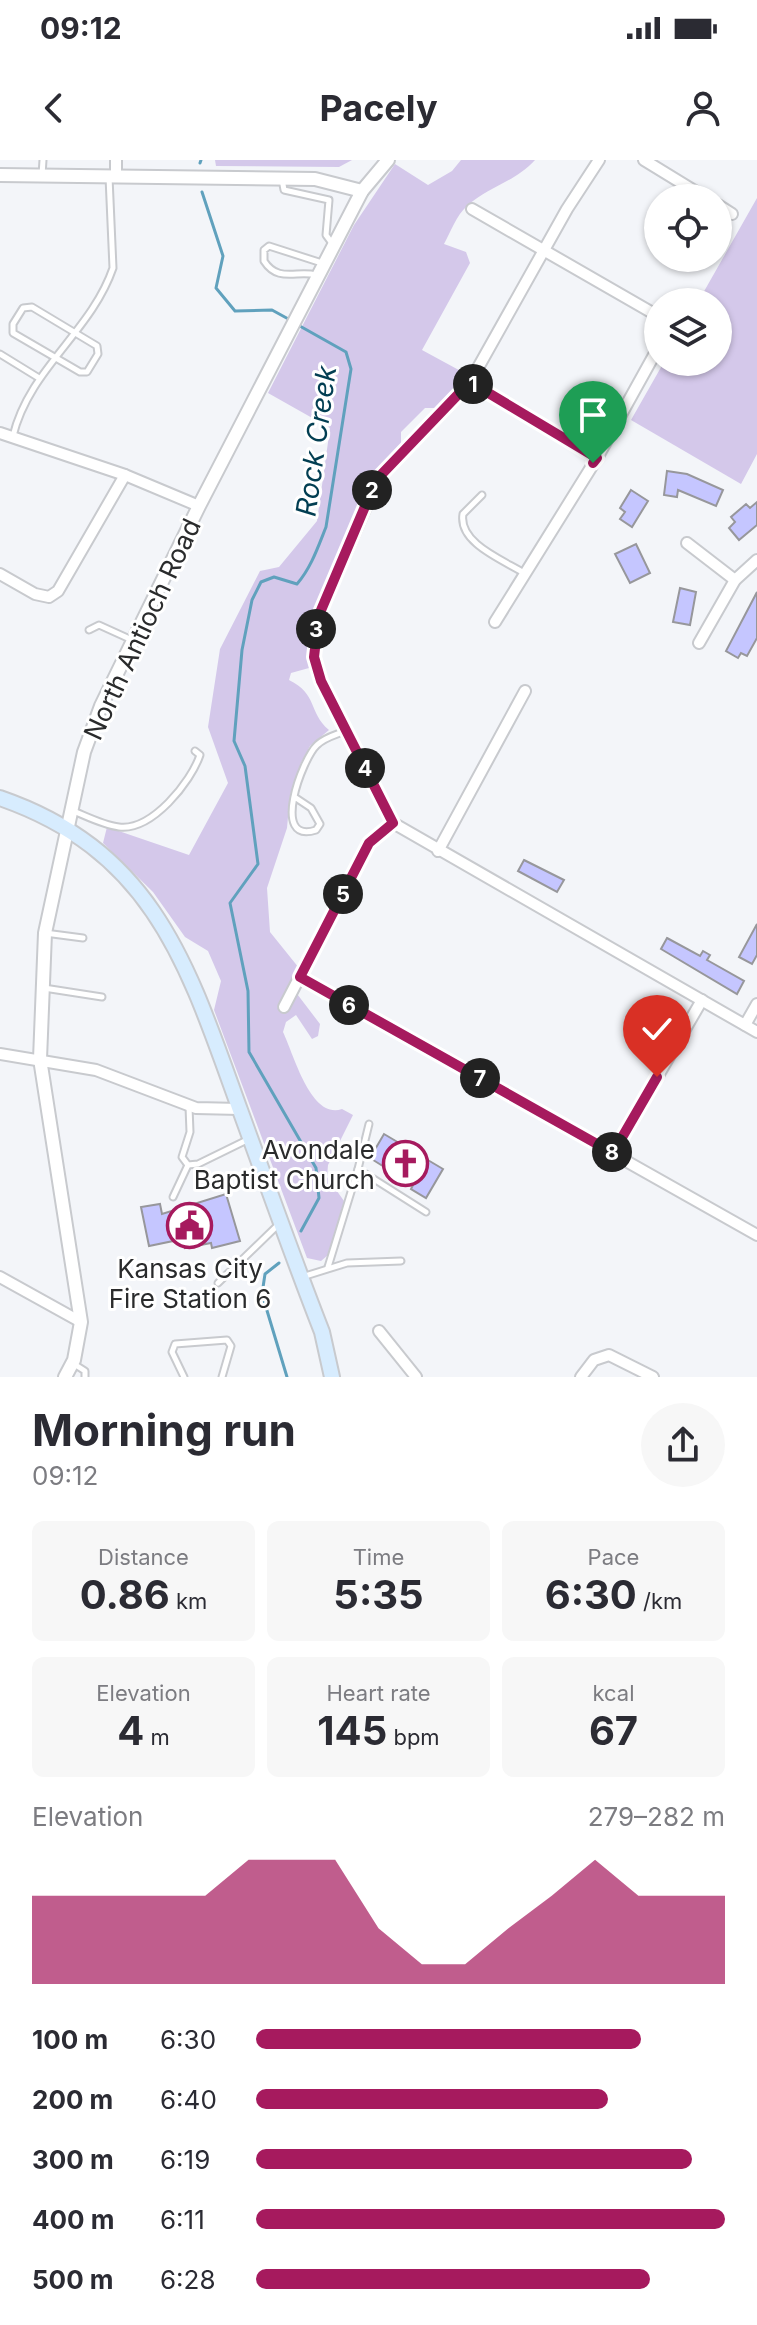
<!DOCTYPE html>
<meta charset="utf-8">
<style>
body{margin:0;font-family:Inter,sans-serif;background:#f7f7f7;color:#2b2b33;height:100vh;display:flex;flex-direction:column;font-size:30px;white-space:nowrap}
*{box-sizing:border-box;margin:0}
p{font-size:26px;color:#7c7c81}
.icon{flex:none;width:44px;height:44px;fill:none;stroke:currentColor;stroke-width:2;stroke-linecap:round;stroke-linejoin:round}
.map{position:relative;height:1217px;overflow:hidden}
.side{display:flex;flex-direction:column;background:#fff;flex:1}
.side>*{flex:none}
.buttons{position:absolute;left:644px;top:24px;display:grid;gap:16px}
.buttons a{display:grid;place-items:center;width:88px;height:88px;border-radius:50%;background:#fff;box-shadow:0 2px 6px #0004;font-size:40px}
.pin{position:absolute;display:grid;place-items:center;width:68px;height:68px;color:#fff;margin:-82px -34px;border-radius:50% 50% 50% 0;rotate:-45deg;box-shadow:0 0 8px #0007}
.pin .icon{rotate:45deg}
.km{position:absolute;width:40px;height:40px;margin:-20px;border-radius:50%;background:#222;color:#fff;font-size:22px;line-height:40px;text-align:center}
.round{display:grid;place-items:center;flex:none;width:84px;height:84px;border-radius:42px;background:#f7f7f7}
.overview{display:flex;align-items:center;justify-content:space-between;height:136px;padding:0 32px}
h1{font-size:44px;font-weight:700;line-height:60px}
.figures{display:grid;grid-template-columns:repeat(3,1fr);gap:12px;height:136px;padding:8px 32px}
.figures div{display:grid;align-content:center;border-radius:12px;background:#f7f7f7;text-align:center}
.figures b{font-size:40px;font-weight:700}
.figures small{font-size:22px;font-weight:400}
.figures p{font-size:22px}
.chart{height:224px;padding:16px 32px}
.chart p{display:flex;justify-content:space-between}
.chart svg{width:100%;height:144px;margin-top:8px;fill:#a61a5e;opacity:.7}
ul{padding:0 32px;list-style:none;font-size:26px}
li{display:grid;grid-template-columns:128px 96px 1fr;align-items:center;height:60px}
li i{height:20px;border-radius:10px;background:#a61a5e}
.status{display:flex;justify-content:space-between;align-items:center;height:56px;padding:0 40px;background:#fff;direction:ltr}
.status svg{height:22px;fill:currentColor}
header{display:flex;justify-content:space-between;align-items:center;height:104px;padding:0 32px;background:#fff;font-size:36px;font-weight:700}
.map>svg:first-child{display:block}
</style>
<div class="status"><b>09:12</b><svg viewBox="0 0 49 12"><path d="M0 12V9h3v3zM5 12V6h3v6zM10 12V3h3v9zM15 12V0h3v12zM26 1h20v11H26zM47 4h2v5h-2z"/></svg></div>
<header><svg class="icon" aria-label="back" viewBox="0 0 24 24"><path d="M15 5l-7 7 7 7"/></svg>Pacely<svg class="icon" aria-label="person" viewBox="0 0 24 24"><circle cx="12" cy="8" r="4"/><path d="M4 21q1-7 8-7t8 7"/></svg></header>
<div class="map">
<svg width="757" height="1217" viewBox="0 0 757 1217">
<rect width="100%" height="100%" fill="#f3f5f9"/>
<g fill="#d4c8ea">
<path d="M215,0H352L339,7L216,6Z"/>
<path d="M461,0H535C515,22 488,27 467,46C456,56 451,71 444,84L466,92L470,103L422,190L468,215L437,248H425L401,272V285L367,329L314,454L308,479L309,508L291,513L289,520C318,534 308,552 329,570L310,586L301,603L290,635L287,668L267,728L270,772L299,808L291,826L320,864L318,876L312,879L296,855L286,862L283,872C294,895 311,960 342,949L353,955L328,1005L327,1017L344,1041L328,1095L321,1101L307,1098L214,850L221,821L208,791L185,777L153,732L103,683L107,667L189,695L228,623L208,567L220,489L260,411L279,407L317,361L330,268L268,233L354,65L395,4L428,25L452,11Z"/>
<path d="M757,38V294L741,324L631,260L664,202H718V142H698Z"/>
</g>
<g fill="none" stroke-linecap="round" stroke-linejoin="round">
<g stroke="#60a1bd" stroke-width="3">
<path d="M200,3L201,0"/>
<path d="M202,32L223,96L216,128L235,151L272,150L292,161"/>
<path d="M298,165L346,192L351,209L326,367C318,387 311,408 297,424L274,417L261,422L252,440L242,490L234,581L245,606L258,704L230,743L248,831L249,892L316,1008L319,1038L301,1071"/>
<path d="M279,1103L265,1114L262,1134L287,1217"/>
</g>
</g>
<g fill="#c5c6ff" stroke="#97979b" stroke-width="2">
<path d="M667,311L687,314L723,330L716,346L678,330L677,337L664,335Z"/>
<path d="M631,330L648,341L632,367L620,359L625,352L620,348Z"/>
<path d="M757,342V365L739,380L729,368L735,362L731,357L746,344L750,348Z"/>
<path d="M636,384L650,413L630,423L615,394Z"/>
<path d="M680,428L696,432L690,465L673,462Z"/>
<path d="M757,432V478L747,496L741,493L738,498L726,491Z"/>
<path d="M524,700L564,720L557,732L518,711Z"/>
<path d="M757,764V795L752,804L739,797Z"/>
<path d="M667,778L700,796L703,791L710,795L707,800L744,821L737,834L661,789Z"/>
<path d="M384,974L443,1009L426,1038L411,1029L413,1025L370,998Z"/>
<path d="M226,1034L240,1081L212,1088L211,1083L185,1088L183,1079L149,1086L141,1047L160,1044L162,1054Z"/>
</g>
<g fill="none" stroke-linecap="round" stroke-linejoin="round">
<defs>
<g id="service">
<path d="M42,15L43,0"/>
<path d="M282,19L284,30L329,40L326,75L334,86"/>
<path d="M316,115C297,110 278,123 264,101V90L269,86L325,104"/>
<path d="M32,147L97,186L98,194L87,212H80L13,173V164L23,148Z"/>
<path d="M0,194L39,218"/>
<path d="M13,276C29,209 91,172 113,108L109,17"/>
<path d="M482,335L463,354C458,383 503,400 524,413"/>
<path d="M89,470L99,465L132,480"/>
<path d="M296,638L311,648L320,664L316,670C270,685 302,599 317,585C325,577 336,575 345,571"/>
<path d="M71,650C86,656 103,665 119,667C152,671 191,622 200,595L195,591"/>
<path d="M45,773L83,778"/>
<path d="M44,828L102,837"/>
<path d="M189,947L190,972L182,997L188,1005L198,1004L249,979"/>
<path d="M358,1009L369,964"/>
<path d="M173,1037L188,1005"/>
<path d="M328,1107L358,1009L426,1052"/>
<path d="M302,1117L347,1103L401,1101"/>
<path d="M218,1123L280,1063"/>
<path d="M74,1204L85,1211V1217"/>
<path d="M184,1217L172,1192L175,1184L227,1180L231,1186L222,1217"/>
</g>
<g id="minor">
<path d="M116,0V17"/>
<path d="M599,0L567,49L470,222L379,317L319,455L314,497L321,521L393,663L757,872"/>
<path d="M644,0L706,38"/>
<path d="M718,45L732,54"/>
<path d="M472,49L658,156"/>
<path d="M470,222L597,298"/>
<path d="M0,273L125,315L199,346"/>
<path d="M687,383L735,420"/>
<path d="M0,414L35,434L49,437L58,431L125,315"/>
<path d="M495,462L597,298L658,188"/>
<path d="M699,483L735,420L757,400"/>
<path d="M438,691L525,531"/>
<path d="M300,817L757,1075"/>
<path d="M284,847L369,683L393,663"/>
<path d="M745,865L757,844"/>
<path d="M0,894L96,910L196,948L240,949"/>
<path d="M613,993L702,840"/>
<path d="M0,1117L81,1162"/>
<path d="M379,1171L416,1217"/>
<path d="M581,1217L594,1200L609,1195L653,1217"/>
</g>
<g id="tertiary">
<path d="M0,15L315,19L362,31"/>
<path d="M65,1217L74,1200L81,1162L40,899L45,773L84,592L101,546L199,346L362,31L388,0"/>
</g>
<path id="secondary" d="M0,638C156,692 189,809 240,950C267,1024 293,1098 322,1172L332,1217"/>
</defs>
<use href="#service" stroke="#c8cace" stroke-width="9"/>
<use href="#minor" stroke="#c8cace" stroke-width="14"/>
<use href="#tertiary" stroke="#c8cace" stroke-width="16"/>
<use href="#secondary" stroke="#c8cace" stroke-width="18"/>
<use href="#service" stroke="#fff" stroke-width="5"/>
<use href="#minor" stroke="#fff" stroke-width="10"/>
<use href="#tertiary" stroke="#fff" stroke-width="12"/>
<use href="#secondary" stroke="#d7ecfe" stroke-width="14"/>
</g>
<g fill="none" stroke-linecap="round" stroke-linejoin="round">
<defs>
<path id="route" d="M593,303L597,298L470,222L379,317L372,330L319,455L314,497L321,521L393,663L369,683L300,817L613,993L657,917"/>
</defs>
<use href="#route" stroke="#fff" stroke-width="16"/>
<use href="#route" stroke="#a61a5e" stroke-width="10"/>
</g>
<defs>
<symbol id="church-ring" viewBox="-11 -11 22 22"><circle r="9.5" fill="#fff" stroke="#a61a5e" stroke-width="1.5"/><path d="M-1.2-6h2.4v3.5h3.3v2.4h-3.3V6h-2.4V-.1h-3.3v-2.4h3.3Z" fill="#a61a5e"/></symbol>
<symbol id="civic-ring" viewBox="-11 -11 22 22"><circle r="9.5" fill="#fff" stroke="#a61a5e" stroke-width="1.5"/><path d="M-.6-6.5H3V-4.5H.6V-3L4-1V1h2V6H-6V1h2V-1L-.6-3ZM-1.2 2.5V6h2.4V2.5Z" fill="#a61a5e"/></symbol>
</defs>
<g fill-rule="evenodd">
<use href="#church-ring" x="380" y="978" width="51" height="51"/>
<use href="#civic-ring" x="164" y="1040" width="51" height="51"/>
</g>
<g text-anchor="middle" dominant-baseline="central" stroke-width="6" stroke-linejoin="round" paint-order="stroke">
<g font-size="26" fill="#2a2b2c" stroke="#fff">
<text transform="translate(142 469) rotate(-65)">North Antioch Road</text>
</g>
<g font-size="26" fill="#2a2b2c" stroke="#fff" text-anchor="end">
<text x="375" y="989">Avondale<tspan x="375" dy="30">Baptist Church</tspan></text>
<text x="190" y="1108" text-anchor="middle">Kansas City<tspan x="190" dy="30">Fire Station 6</tspan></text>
</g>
<g font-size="28" font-style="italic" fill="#023e52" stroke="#fff">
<text transform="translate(316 281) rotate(-82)">Rock Creek</text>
</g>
</g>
</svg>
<div class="buttons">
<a><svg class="icon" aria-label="locate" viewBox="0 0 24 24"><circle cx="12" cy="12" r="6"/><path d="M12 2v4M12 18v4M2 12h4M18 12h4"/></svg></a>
<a><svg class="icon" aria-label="layers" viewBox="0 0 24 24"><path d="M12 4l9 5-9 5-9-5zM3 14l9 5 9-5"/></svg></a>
</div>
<div class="pin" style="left:593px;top:303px;background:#1e9e55"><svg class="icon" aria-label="arrive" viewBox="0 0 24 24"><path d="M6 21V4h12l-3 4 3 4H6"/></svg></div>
<div class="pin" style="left:657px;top:917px;background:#d93025"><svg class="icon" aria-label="check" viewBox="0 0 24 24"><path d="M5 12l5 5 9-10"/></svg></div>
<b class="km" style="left:473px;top:224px">1</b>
<b class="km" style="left:372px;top:330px">2</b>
<b class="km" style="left:316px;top:469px">3</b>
<b class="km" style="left:365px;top:608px">4</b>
<b class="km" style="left:343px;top:734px">5</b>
<b class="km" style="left:349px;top:845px">6</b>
<b class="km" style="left:480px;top:918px">7</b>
<b class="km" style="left:612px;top:992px">8</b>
</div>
<section class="side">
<div class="overview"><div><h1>Morning run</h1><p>09:12</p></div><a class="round"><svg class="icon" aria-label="share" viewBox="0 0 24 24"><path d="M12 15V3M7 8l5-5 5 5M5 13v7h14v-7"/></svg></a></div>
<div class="figures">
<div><p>Distance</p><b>0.86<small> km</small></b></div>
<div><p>Time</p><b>5:35</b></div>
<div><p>Pace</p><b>6:30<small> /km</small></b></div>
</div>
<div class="figures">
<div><p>Elevation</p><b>4<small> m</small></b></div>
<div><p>Heart rate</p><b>145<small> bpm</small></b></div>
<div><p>kcal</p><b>67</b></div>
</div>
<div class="chart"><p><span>Elevation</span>279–282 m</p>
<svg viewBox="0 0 160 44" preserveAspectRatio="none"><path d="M0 44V17L10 17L20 17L30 17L40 17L50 6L60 6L70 6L80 27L90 38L100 38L110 27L120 17L130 6L140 17L150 17L160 17V44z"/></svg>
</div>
<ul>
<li><b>100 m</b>6:30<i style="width:82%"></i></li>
<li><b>200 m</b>6:40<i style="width:75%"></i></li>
<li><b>300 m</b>6:19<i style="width:93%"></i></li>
<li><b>400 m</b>6:11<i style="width:100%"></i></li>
<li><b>500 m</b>6:28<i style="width:84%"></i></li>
</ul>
</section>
